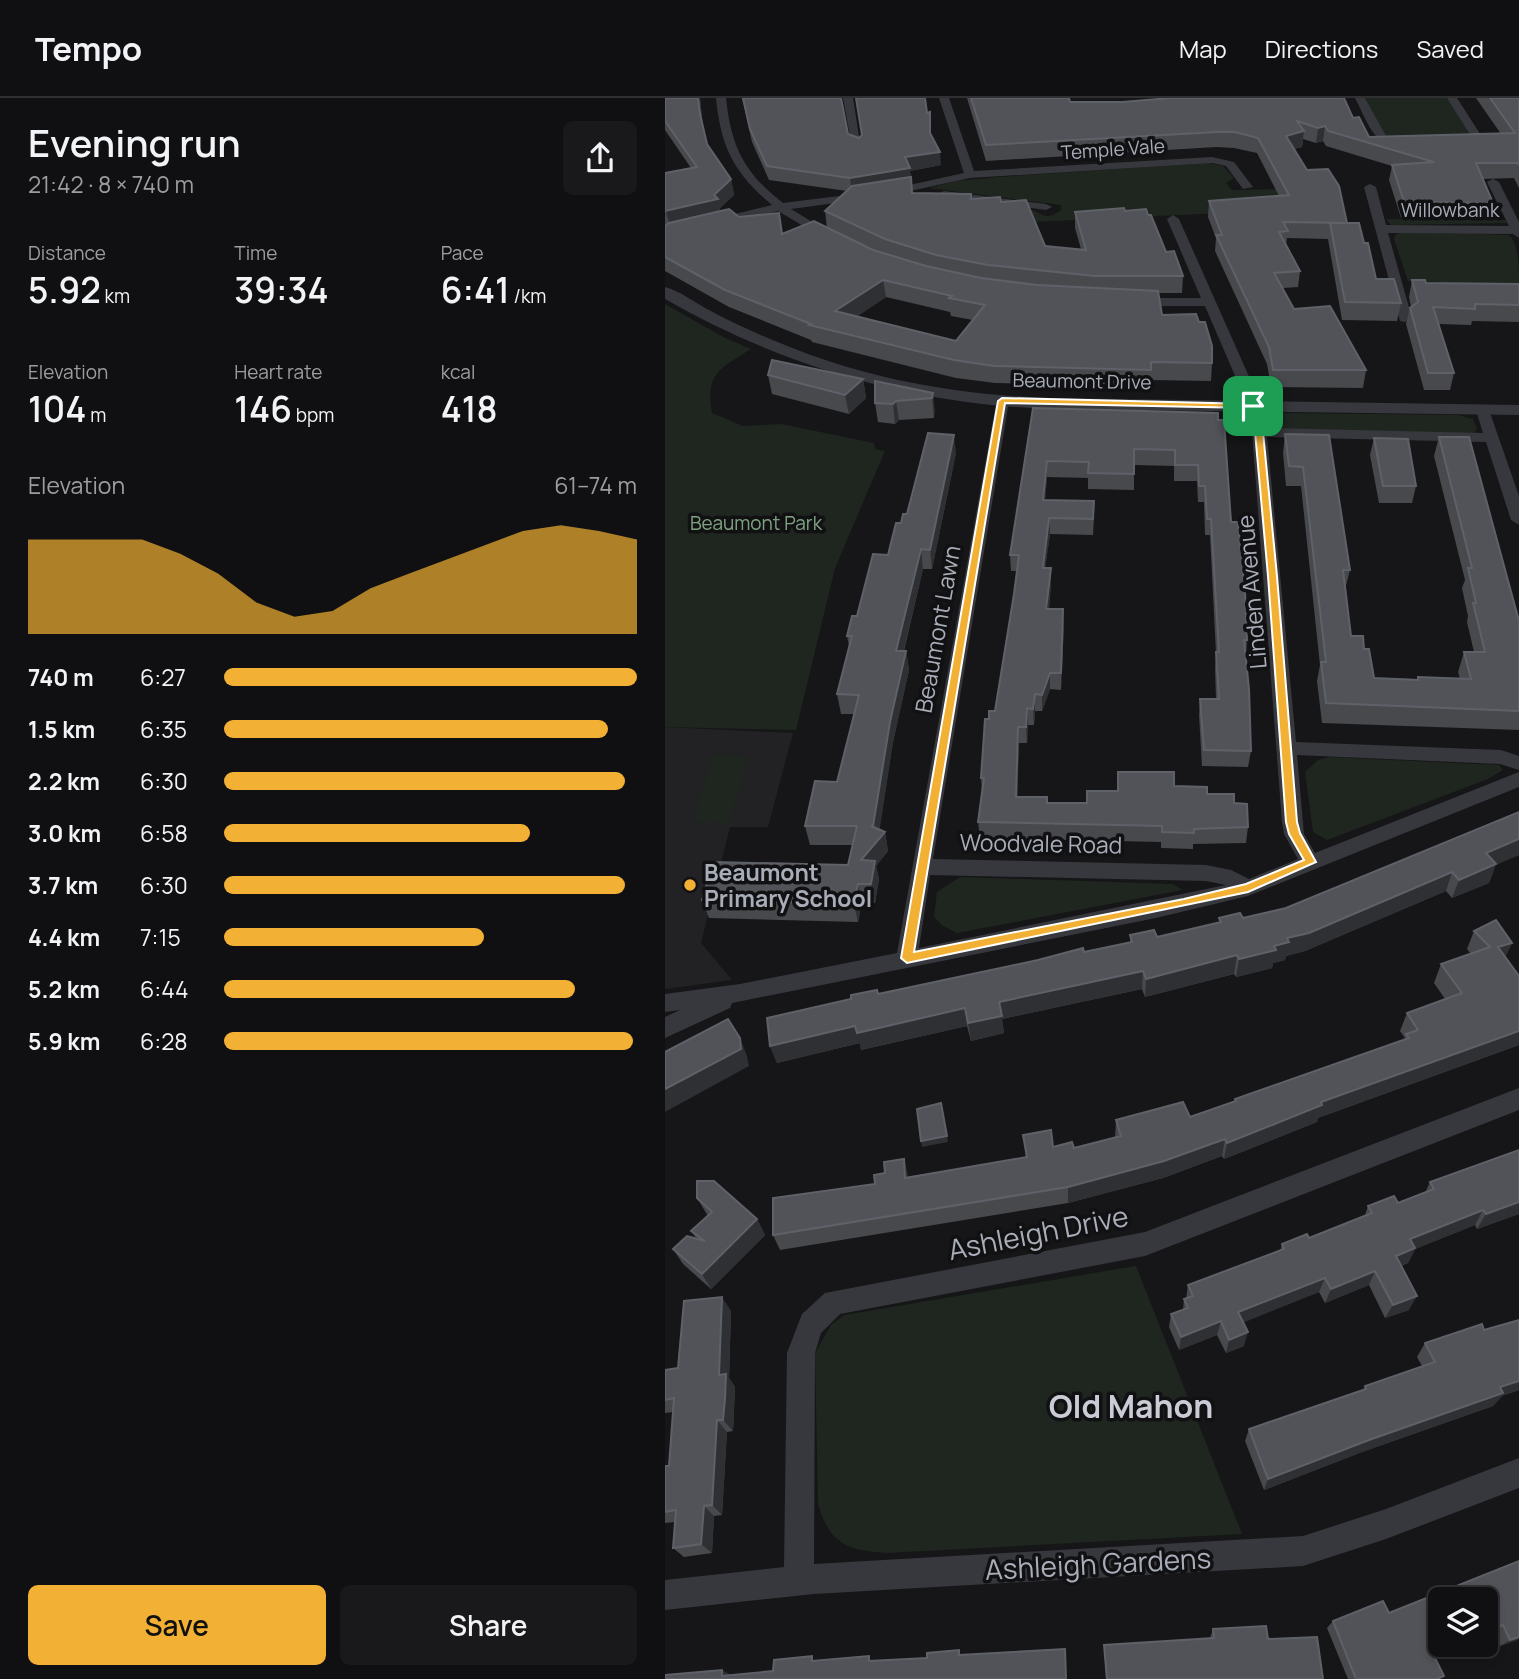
<!DOCTYPE html>
<meta charset="utf-8">
<style>
body{margin:0;font-family:Manrope,sans-serif;background:#19191b;color:#f1f3f6;height:100vh;display:flex;flex-direction:column;font-size:26px;white-space:nowrap}
*{box-sizing:border-box;margin:0}
p{font-size:23px;color:#9c9d9f}
.icon{flex:none;width:38px;height:38px;fill:none;stroke:currentColor;stroke-width:2;stroke-linecap:round;stroke-linejoin:round}
.map{position:relative;flex:1;overflow:hidden}
.details{display:flex;flex-direction:column;background:#101012;width:665px}
.details>*{flex:none}
.controls{position:absolute;left:763px;top:1489px;display:grid;gap:14px}
.controls a{display:grid;place-items:center;width:70px;height:70px;border-radius:10px;background:#101012;box-shadow:0 4px 10px #0003,0 0 0 2px #303032;font-size:35px}
.pin{position:absolute;display:grid;place-items:center;width:60px;height:60px;color:#fff;margin:-30px;border-radius:14px;box-shadow:0 4px 10px #0006}
.round{display:grid;place-items:center;flex:none;width:74px;height:74px;border-radius:10px;background:#19191b}
.head{display:flex;align-items:center;justify-content:space-between;height:119px;padding:0 28px}
h1{font-size:38px;font-weight:600;line-height:52px}
.stats{display:grid;grid-template-columns:repeat(3,1fr);gap:10px;height:119px;padding:7px 28px}
.stats div{display:grid;align-content:center}
.stats b{font-size:35px;font-weight:600}
.stats small{font-size:19px;font-weight:400}
.stats p{font-size:19px}
.chart{height:196px;padding:14px 28px}
.chart p{display:flex;justify-content:space-between}
.chart svg{width:100%;height:126px;margin-top:7px;fill:#f2b134;opacity:.7}
.primary-button{display:flex;gap:14px;margin-top:auto;padding:14px 28px}
.primary-button a{flex:1;height:80px;border-radius:10px;background:#f2b134;color:#111;font-size:28px;font-weight:600;line-height:80px;text-align:center}
.primary-button a+a{background:#19191b;color:#f1f3f6}
ul{padding:0 28px;list-style:none;font-size:23px}
li{display:grid;grid-template-columns:112px 84px 1fr;align-items:center;height:52px}
li i{height:18px;border-radius:9px;background:#f2b134}
header{display:flex;align-items:center;gap:42px;box-sizing:border-box;height:98px;padding:0 35px;background:#101012;border-bottom:2px solid #303032}
header strong{font-size:33px}
nav{display:flex;gap:38px;margin-inline-start:auto;font-size:24px}
main{display:flex;flex:1;min-height:0}
.map>svg:first-child{display:block}
</style>
<header>
<strong>Tempo</strong>
<nav><a>Map</a><a>Directions</a><a>Saved</a></nav>
</header>
<main>
<section class="details">
<div class="head"><div><h1>Evening run</h1><p>21:42 · 8 × 740 m</p></div><a class="round"><svg class="icon" aria-label="share" viewBox="0 0 24 24"><path d="M12 15V3M7 8l5-5 5 5M5 13v7h14v-7"/></svg></a></div>
<div class="stats">
<div><p>Distance</p><b>5.92<small> km</small></b></div>
<div><p>Time</p><b>39:34</b></div>
<div><p>Pace</p><b>6:41<small> /km</small></b></div>
</div>
<div class="stats">
<div><p>Elevation</p><b>104<small> m</small></b></div>
<div><p>Heart rate</p><b>146<small> bpm</small></b></div>
<div><p>kcal</p><b>418</b></div>
</div>
<div class="chart"><p><span>Elevation</span>61–74 m</p>
<svg viewBox="0 0 160 44" preserveAspectRatio="none"><path d="M0 44V11L10 11L20 11L30 11L40 16L50 23L60 33L70 38L80 36L90 28L100 23L110 18L120 13L130 8L140 6L150 8L160 11V44z"/></svg>
</div>
<ul>
<li><b>740 m</b>6:27<i style="width:100%"></i></li>
<li><b>1.5 km</b>6:35<i style="width:93%"></i></li>
<li><b>2.2 km</b>6:30<i style="width:97%"></i></li>
<li><b>3.0 km</b>6:58<i style="width:74%"></i></li>
<li><b>3.7 km</b>6:30<i style="width:97%"></i></li>
<li><b>4.4 km</b>7:15<i style="width:63%"></i></li>
<li><b>5.2 km</b>6:44<i style="width:85%"></i></li>
<li><b>5.9 km</b>6:28<i style="width:99%"></i></li>
</ul>
<div class="primary-button"><a>Save</a><a>Share</a></div>
</section>
<div class="map">
<svg width="854" height="1581" viewBox="0 0 854 1581">
<rect width="100%" height="100%" fill="#161618"/>
<path fill="#222225" d="M0,629L128,635L103,729H65L36,845L67,882L0,891Z"/>
<g fill="#1e261f">
<path d="M700,0H782L805,34L802,37L721,39Z"/>
<path d="M543,65L558,68L569,80L561,85L567,92L661,90L615,112L368,124L365,111C378,115 380,124 396,112V107L264,90L291,83L334,79Z"/>
<path d="M721,121L840,122L842,125L726,127Z"/>
<path d="M737,134L844,137C854,146 854,171 854,187L743,183L729,141L730,137Z"/>
<path d="M0,206L58,239L86,251C55,271 40,275 47,315L78,328L116,326L209,345L210,351L220,353L170,470L131,632L0,629Z"/>
<path d="M618,315L793,317L808,321L812,331L809,335H790L616,331L609,328L608,321Z"/>
<path d="M48,657L83,658L64,725L28,724Z"/>
<path d="M664,659L834,667L838,672L823,681L662,742L648,734L640,674L653,662Z"/>
<path d="M295,779L507,786L518,792L292,835L278,828L269,819L272,794Z"/>
<path d="M471,1168L577,1436L221,1455C181,1452 165,1446 153,1406L150,1255L166,1227L179,1217Z"/>
</g>
<g fill="none" stroke-linecap="round" stroke-linejoin="round">
<g fill="#37383d" fill-rule="evenodd">
<path d="M51,0H61C66,48 79,75 118,105L222,92L299,75L274,0H284L309,73L547,59L569,64L588,89L578,91L561,68L547,65L305,80L222,98L126,111L169,137V143L165,144L113,113L0,141V133L107,107C69,75 56,50 51,0Z"/>
<path d="M178,0H188L196,51L187,49Z"/>
<path d="M690,0H700L721,38L745,42V46C708,52 705,28 690,0Z"/>
<path d="M782,0H792L817,39C808,47 796,46 784,44V40L806,38Z"/>
<path d="M828,81L834,84L854,124V140L848,136L723,135L747,220L740,224L735,223L699,89L705,86L711,89L721,127L844,128L822,84Z"/>
<path d="M279,93L381,106L387,109L381,112L275,98L273,96Z"/>
<path d="M508,117L514,121L594,301L600,330L818,335L811,312L818,308L823,309L854,398V427L846,422L821,344L602,339L631,644L836,652L854,658V672L835,666L632,657L639,736L650,755L854,674V689L583,798L491,820L67,905L65,910L0,940V919L15,912L0,914V896L75,886L232,855L332,300L337,299L344,303L268,761L541,767L566,772L584,781L633,761L619,736L617,724L587,334L580,301L540,208H467L461,204L467,200H536L502,121ZM265,777L541,783L561,787L254,850Z"/>
<path d="M854,990V1012L480,1158L175,1216L156,1235L150,1255L149,1466L638,1438L721,1411L854,1360V1390L721,1441L638,1468L149,1496L0,1512V1482L119,1469L122,1255L137,1216L160,1195L480,1134Z"/>
</g>
<path fill="#37383d" fill-rule="evenodd" d="M0,189C15,193 29,204 42,211C66,224 90,235 115,245C201,281 292,297 385,300L854,307V317L385,311C247,306 119,269 0,201Z"/>
</g>
<g fill="#47494d" fill-rule="evenodd">
<path d="M0,0H35L38,29L42,46L66,81L69,97L55,110V113L118,136L162,130L160,113L182,93L104,82L87,44L77,0L194,40L262,15L266,37L276,67L245,73L248,95L336,104L380,148L416,151L410,130V114L460,113L501,154L518,178L517,195H493L497,217L547,265L546,283L485,282V289L330,285L291,280L147,244L146,242L64,209L0,173V75L26,70L0,32ZM221,199L285,214L286,218L308,222L291,243L191,219Z"/>
<path d="M302,0H404L405,4L688,20L704,39L836,36L811,0H854V90L849,80L817,81L828,105L824,121L736,120L724,82L727,68L661,48L658,43L651,45L638,41L637,49L629,51L642,72L682,125L699,145L711,181L736,205L732,223L677,222L663,141L622,140L621,147L635,173L633,189L618,190L629,211L701,272L698,290L606,289L602,266L550,153L551,140L543,119L544,103L614,98L592,55L569,50L551,49L321,63Z"/>
<path d="M747,182L761,185L854,186V224L807,223L806,227L773,226L789,275L785,292H759L741,226L745,210L746,209L744,199Z"/>
<path d="M103,277L198,281L201,300L184,316L107,296Z"/>
<path d="M268,295L269,320L234,322L230,326L213,324L210,305Z"/>
<path d="M368,310L553,315L582,542L581,555L586,653L583,669L537,668L534,617L535,601H551L550,570L551,555L545,437H540L539,404H533L532,383H509V368L469,367V392L423,391V380L382,379L380,402L429,419L428,437L385,436L380,470L386,486L384,511L399,527L396,592L385,591L377,613H370L369,627H363L362,645H354L352,699H382V705H422L453,693L509,688L542,696L569,705L583,729L581,745L528,746V751L496,750V744L315,740L313,724L317,694L316,680L324,621L330,613L349,496L352,473H346L345,457Z"/>
<path d="M620,336L664,337L685,472L680,491L686,538L699,551L709,580L752,581L753,579L795,581L793,574L799,554H809L802,524L803,518L797,490L800,482L769,358L774,339L854,523V632L657,625L652,583L655,567L636,388H621L618,355Z"/>
<path d="M709,340L751,388L747,405H714L705,357Z"/>
<path d="M291,355L267,471H258L239,553H241L244,572L228,644L214,732L220,734L223,753L211,768L214,781L210,805L197,804L193,824L44,820L37,802L183,767L188,747H145L140,728L172,684L189,616H176L172,596L184,548L182,538L223,457L236,425Z"/>
<path d="M854,714V757L831,766L824,785L787,800L781,793L640,853L621,858L620,862L608,865L607,870L571,879L569,876L480,899L477,891L337,921L339,935L306,943L302,928L196,952L195,945L112,965L105,948L213,896L465,844V837L492,839L554,825V820H578L621,810Z"/>
<path d="M809,833L847,845L840,859L854,878V947L653,1020L652,1024L559,1061L557,1058L498,1080L403,1105L115,1152L108,1137L210,1086L243,1079L361,1059L358,1037L388,1049L409,1050L450,1040L451,1022L525,1019L569,1004L570,1001L740,941V940L735,933L742,915L780,901L769,885L776,866L806,856L802,851Z"/>
<path d="M854,1052V1116L812,1131L810,1127L750,1151L743,1165L736,1168L744,1212L720,1220L704,1187L660,1205L654,1194L578,1224L579,1248L561,1255L552,1237L514,1252L504,1229L506,1216L518,1212L519,1201H521L523,1187L615,1153L617,1146L644,1140L700,1117L703,1108L733,1105L760,1095L765,1084Z"/>
<path d="M32,1100L92,1121L100,1137L46,1191L18,1166L8,1151L31,1140L26,1133L43,1118Z"/>
<path d="M66,1213L64,1280L70,1289L69,1313L68,1333L62,1334L57,1417L49,1418L47,1455L19,1459L8,1450L10,1424L0,1425V1368H4L8,1314L0,1315V1272L13,1270Z"/>
<path d="M854,1222V1292L837,1298L828,1308L697,1354L599,1392L580,1343L584,1331L698,1293L700,1288L757,1268L752,1259L760,1245L819,1232Z"/>
<path d="M854,1463L852,1542L835,1548L828,1533L821,1536V1502L790,1553L771,1561L779,1578L774,1581H683L662,1530L668,1523L724,1515Z"/>
<path d="M548,1531L603,1541L658,1581H441L439,1547L545,1540Z"/>
</g>
<g fill="#2f3033">
<path d="M33,0H35L38,30L35,16Z"/>
<path d="M660,28L658,43L651,45L653,30Z"/>
<path d="M639,33L637,49L619,53L621,38Z"/>
<path d="M275,54L276,67L245,73L246,84L187,94L185,80L240,59Z"/>
<path d="M66,81L69,97L55,110L56,117L5,129L1,113L49,97Z"/>
<path d="M218,182L221,199L173,231L170,213Z"/>
<path d="M198,281L201,300L184,316L180,297Z"/>
<path d="M268,295L270,314L269,320L267,300Z"/>
<path d="M231,303L234,322L230,326L228,306Z"/>
<path d="M289,337L291,355L267,471L265,452Z"/>
<path d="M382,363V379L379,418L378,402Z"/>
<path d="M384,420L385,436L378,486V470Z"/>
<path d="M256,451L258,471L234,572L231,553Z"/>
<path d="M386,470V486L382,527L381,511Z"/>
<path d="M398,511L399,527L396,592V575Z"/>
<path d="M241,553L244,572L228,644L213,743L220,734L223,753L211,768L214,781L210,805L206,786L196,762L208,728L225,624Z"/>
<path d="M385,575V591L377,613V597Z"/>
<path d="M370,596V613L369,627L368,611Z"/>
<path d="M362,610L363,627L362,645L361,629Z"/>
<path d="M353,629L354,645L352,715L351,699Z"/>
<path d="M854,741V757L824,770L831,766L824,785L787,800L794,782L821,755Z"/>
<path d="M787,774L781,793L640,853L621,858L620,862L608,865L607,870L571,879L574,861L609,848L622,840Z"/>
<path d="M193,786L197,804L193,824L189,806Z"/>
<path d="M847,845L838,864L833,849Z"/>
<path d="M572,857L569,876L480,899L481,881Z"/>
<path d="M478,873L477,891L337,921L339,935L306,943L303,925L334,904Z"/>
<path d="M300,910L302,928L196,952L195,945L112,965L105,948L190,928Z"/>
<path d="M854,933V947L653,1020L652,1024L559,1061L562,1045L656,1004Z"/>
<path d="M75,940L82,958L84,968L0,1014V991Z"/>
<path d="M282,1038L283,1044L257,1049L256,1043Z"/>
<path d="M560,1041L557,1058L498,1080L403,1105V1089Z"/>
<path d="M239,1061L243,1077L245,1096L240,1080Z"/>
<path d="M854,1104V1116L812,1131L821,1116Z"/>
<path d="M818,1112L810,1127L750,1151L743,1165L723,1172L731,1158L745,1141Z"/>
<path d="M92,1121L100,1137L46,1191L37,1176Z"/>
<path d="M710,1173L704,1187L660,1205L666,1191Z"/>
<path d="M660,1180L654,1194L570,1228L573,1214Z"/>
<path d="M752,1198L744,1212L720,1220L728,1207Z"/>
<path d="M57,1199L66,1213L64,1280L70,1289L68,1333L58,1322L54,1277Z"/>
<path d="M556,1223L552,1237L514,1252L516,1239Z"/>
<path d="M583,1234L579,1248L561,1255L564,1242Z"/>
<path d="M854,1283V1292L837,1298L828,1308L697,1354L599,1392L603,1381L835,1289Z"/>
<path d="M52,1322L62,1334L57,1417L47,1407Z"/>
<path d="M39,1408L49,1418L47,1455L36,1446Z"/>
<path d="M838,1527L828,1533L821,1536V1534Z"/>
<path d="M854,1539V1541L852,1542L835,1548L845,1542Z"/>
<path d="M799,1547L790,1553L761,1566L770,1560Z"/>
<path d="M57,1572L68,1578H57Z"/>
</g>
<g fill="#525359" stroke="#5f6168" stroke-width="2" fill-rule="evenodd">
<path d="M0,0H33L35,16L42,46L66,81L49,97L53,101L0,113V75L32,69L0,23Z"/>
<path d="M78,0H176L183,36L194,40L197,37L191,0H260L262,15L265,14V35L275,54L240,59L245,70L185,80L102,68L85,31Z"/>
<path d="M306,0H404L405,4H457L506,0H679L688,20L694,19L704,39L850,35L825,0H854V67L853,65H811L828,105L739,104L727,67L769,64L663,33L660,28L653,30L632,23L639,33L621,38L642,72L663,71L674,88L682,125L618,124L623,133L614,134L635,173L609,175L629,211L665,208L701,272H608L604,249L551,137H557L544,103L624,97L593,40L570,34H552L321,47Z"/>
<path d="M246,79L247,95L306,96V101L335,99L336,104L361,102L380,148L421,152L410,114L459,110L460,113L481,111L483,117H486L501,154L509,153L518,178H430L323,167L271,157L220,141L160,113L187,88Z"/>
<path d="M64,111L74,119L114,115L117,136L149,123L208,152L261,168L316,180L372,187L493,193L497,217L531,216L534,224H540L547,248V265L486,264V272L329,268L289,262L144,227L146,226L60,192L0,159V128L4,125ZM218,182L287,198L284,200L320,207L291,243L170,213Z"/>
<path d="M665,125H694L699,145H703L711,181H729L736,205L680,204Z"/>
<path d="M747,182H760L761,185L854,186V207L810,206V211L768,209L789,275H763L745,210L753,204Z"/>
<path d="M107,262L198,281L180,297L103,277Z"/>
<path d="M210,283L268,295L267,300L231,303L228,306L210,305Z"/>
<path d="M368,310L553,315V322H559L566,424H573L580,495L582,542H579L584,591L586,653L539,652L535,601H554L551,554H554L546,421H542L540,388H534L533,367H510V352L469,351V376L423,375L424,364L382,363L378,402L429,403L428,421L384,420L378,470H386L381,511H398L396,575H385L377,597L370,596L368,611L362,610L361,629H353L351,699H382V705H422V693H453V674H509V688L542,689V696H569V705L582,706L583,729L529,731V735L497,734V728L313,724L319,680H316L320,621H324V613H330L349,496L354,457H345Z"/>
<path d="M263,335L289,337L265,452L256,451L231,553H241L225,624L208,728H206L220,734L196,762L210,763L206,786H193L189,806L37,802L48,764L183,767L192,728H140L150,683L172,684L194,597L172,596L187,538H182L187,518H192L208,456L223,457L231,425H236L238,416H242Z"/>
<path d="M620,336L664,337L685,472H678L686,538H698L699,551H704L709,580L753,582V579L806,581L799,554H820L808,505H811L803,470H807L774,339H804L854,523V613L661,605L656,564H661L638,369L624,368Z"/>
<path d="M709,340L743,341L751,388H718Z"/>
<path d="M854,714V741L821,755L831,766L794,782L787,774L644,835L622,840L624,844L609,848L611,852L574,861L572,857L481,881L478,873L334,904L337,918L303,925L300,910L192,935L190,928L105,948L102,920L186,901V897L212,892L213,896L373,862L418,850L419,854L467,844L465,837L489,832L492,839L556,824L554,820L575,815L578,820L621,810Z"/>
<path d="M831,822L847,845L833,849L854,878V933L656,1004L657,1007L562,1045L560,1041L499,1063L403,1089L108,1137V1100L210,1086L209,1077L220,1075L219,1064L239,1061L240,1080L362,1059L358,1037L386,1032L388,1049L407,1044L409,1050L456,1038L451,1022L518,1004L525,1019L571,1003L570,1001L744,940L741,936L753,932L742,915L797,895L776,866L825,849L809,833Z"/>
<path d="M63,921L75,940L76,951L0,991V954Z"/>
<path d="M276,1005L282,1038L256,1043L252,1011Z"/>
<path d="M854,1052V1104L821,1116L818,1112L745,1141L750,1150L731,1158L752,1198L728,1207L710,1173L666,1191L660,1180L573,1214L583,1234L564,1242L556,1223L516,1239L506,1216L523,1210L519,1201L528,1198L523,1187L619,1151L617,1146L642,1136L644,1140L707,1115L703,1108L729,1098L733,1105L769,1091L765,1084Z"/>
<path d="M32,1083H49L92,1121L37,1176L8,1151L22,1138L40,1143L26,1133L47,1114L32,1100Z"/>
<path d="M57,1199L54,1277L61,1276L60,1301L58,1322H52L47,1407L39,1408L36,1446L8,1450L11,1412L0,1414V1368H4L9,1300L0,1302V1272L13,1270L19,1203Z"/>
<path d="M854,1222V1283L835,1289L838,1295L704,1342L603,1381L584,1331L701,1291L700,1288L770,1264L760,1245L817,1226L819,1232Z"/>
<path d="M854,1463V1539L845,1542L838,1527L821,1534V1502H775V1547H799L770,1560L779,1578L772,1581H691L668,1523L718,1503L724,1515Z"/>
<path d="M601,1528L603,1541L652,1539L658,1581H442L439,1547L549,1540L548,1531Z"/>
<path d="M400,1551L401,1581H0V1577L57,1572V1578L108,1573L109,1562L147,1558V1563L204,1558V1563L262,1560V1555L294,1552V1557Z"/>
</g>
<path fill="#f2b134" stroke="#fff" stroke-width="2" fill-rule="evenodd" d="M337,300L588,306L592,308L598,334L612,478L632,724L635,735L651,764L583,794L242,865L236,860L333,303ZM340,305L585,310L590,334L603,478L621,724L624,736L639,762L581,786L519,801L249,854Z"/>
<circle fill="#f2b134" stroke="#111113" stroke-width="2.5" cx="25" cy="787" r="7"/>
<g text-anchor="middle" dominant-baseline="central" stroke-width="7" stroke-linejoin="round" paint-order="stroke">
<g font-size="19" fill="#a8adb8" stroke="#111113">
<text transform="translate(448 51) rotate(-4)">Temple Vale</text>
<text x="785" y="112">Willowbank</text>
<text transform="translate(417 283) rotate(1)">Beaumont Drive</text>
</g>
<g font-size="19" fill="#7fa381" stroke="#111113">
<text x="91" y="425">Beaumont Park</text>
</g>
<g font-size="23" fill="#a8adb8" stroke="#111113">
<text transform="translate(586 494) rotate(-95)">Linden Avenue</text>
<text transform="translate(272 531) rotate(-80)">Beaumont Lawn</text>
<text transform="translate(376 745) rotate(1)">Woodvale Road</text>
</g>
<g font-size="23" font-weight="bold" fill="#a8adb8" stroke="#111113" text-anchor="start">
<text x="39" y="774">Beaumont<tspan x="39" dy="26">Primary School</tspan></text>
</g>
<g font-size="28" fill="#a8adb8" stroke="#111113">
<text transform="translate(373 1134) rotate(-11)">Ashleigh Drive</text>
<text transform="translate(433 1465) rotate(-3)">Ashleigh Gardens</text>
</g>
<g font-size="32" font-weight="bold" fill="#c9ccd4" stroke="#111113">
<text x="466" y="1308">Old Mahon</text>
</g>
</g>
</svg>
<div class="controls">
<a><svg class="icon" aria-label="layers" viewBox="0 0 24 24"><path d="M12 4l9 5-9 5-9-5zM3 14l9 5 9-5"/></svg></a>
</div>
<div class="pin" style="left:588px;top:308px;background:#1e9e55"><svg class="icon" aria-label="arrive" viewBox="0 0 24 24"><path d="M6 21V4h12l-3 4 3 4H6"/></svg></div>
</div>
</main>
